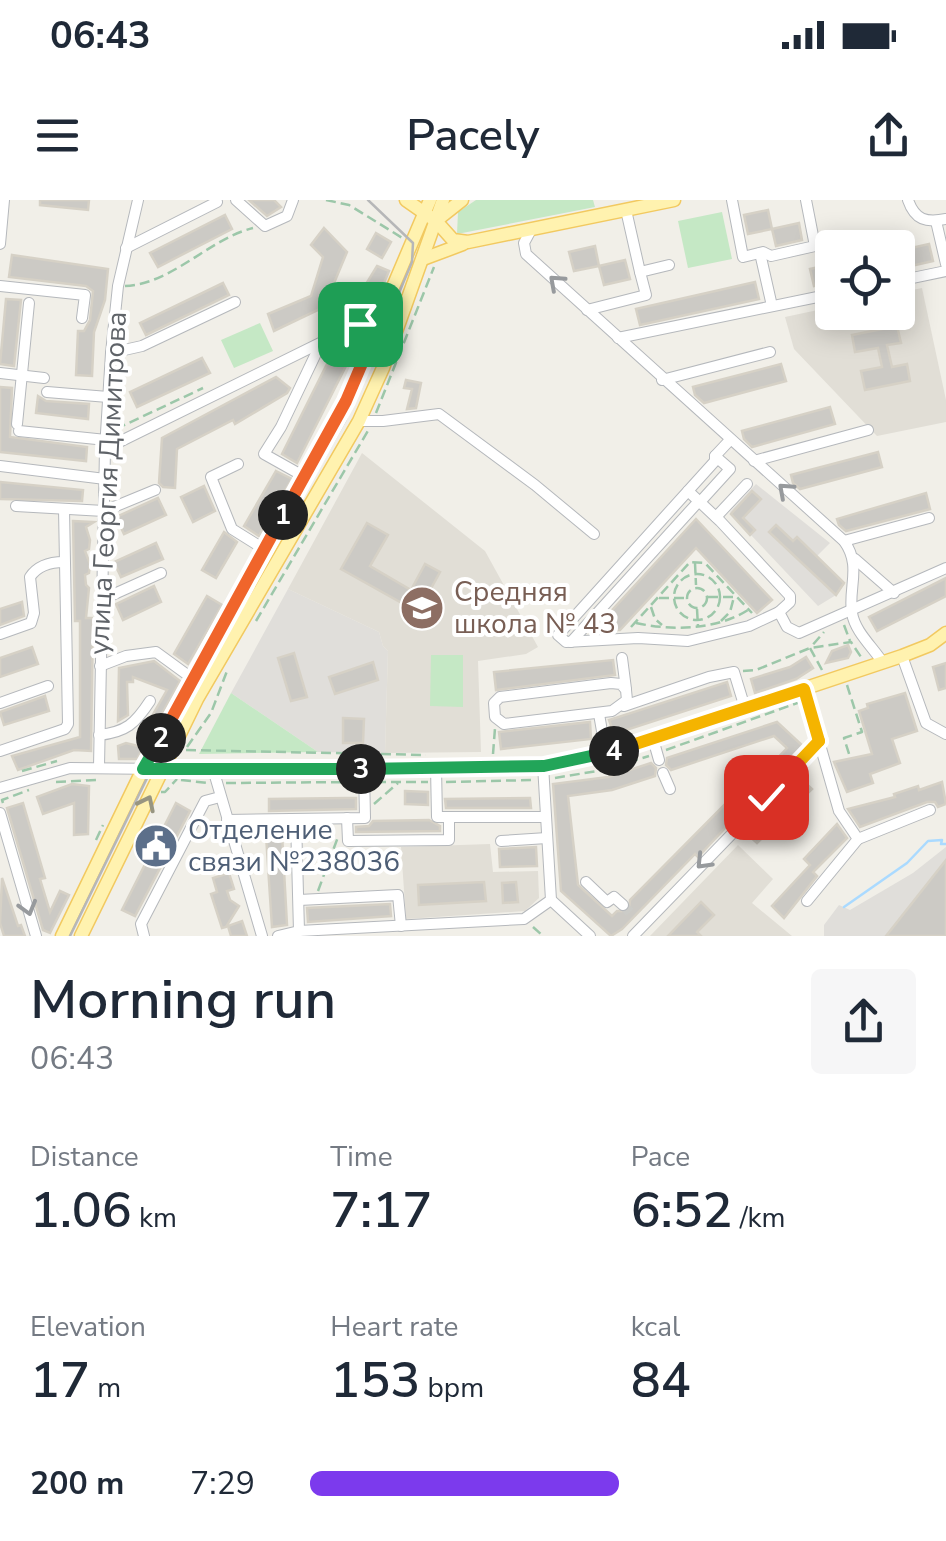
<!DOCTYPE html>
<meta charset="utf-8">
<style>
body{margin:0;font-family:"Nunito Sans",sans-serif;background:#f6f6f7;color:#1f2937;height:100vh;display:flex;flex-direction:column;font-size:38px;white-space:nowrap}
*{box-sizing:border-box;margin:0}
p{font-size:32px;color:#747a83}
.icon{flex:none;width:55px;height:55px;fill:none;stroke:currentColor;stroke-width:2;stroke-linecap:round;stroke-linejoin:round}
.map{position:relative;height:736px;overflow:hidden}
.details{display:flex;flex-direction:column;background:#fff;flex:1}
.details>*{flex:none}
.controls{position:absolute;left:815px;top:30px;display:grid;gap:20px}
.controls a{display:grid;place-items:center;width:100px;height:100px;border-radius:10px;background:#fff;box-shadow:0 5px 25px #0003;font-size:50px}
.pin{position:absolute;display:grid;place-items:center;width:85px;height:85px;color:#fff;margin:-42px;border-radius:20px;box-shadow:0 5px 15px #0006}
.km{position:absolute;width:50px;height:50px;margin:-25px;border-radius:50%;background:#222;color:#fff;font-size:28px;line-height:50px;text-align:center}
.round{display:grid;place-items:center;flex:none;width:105px;height:105px;border-radius:10px;background:#f6f6f7}
.head{display:flex;align-items:center;justify-content:space-between;height:170px;padding:0 30px}
h1{font-size:55px;font-weight:600;line-height:75px}
.stats{display:grid;grid-template-columns:repeat(3,1fr);gap:15px;height:170px;padding:10px 30px}
.stats div{display:grid;align-content:center}
.stats b{font-size:50px;font-weight:600}
.stats small{font-size:28px;font-weight:400}
.stats p{font-size:28px}
ul{padding:0 30px;list-style:none;font-size:32px}
li{display:grid;grid-template-columns:160px 120px 1fr;align-items:center;height:75px}
li i{height:25px;border-radius:12px;background:#7c3aed}
.status{display:flex;justify-content:space-between;align-items:center;height:70px;padding:0 50px;background:#fff;direction:ltr}
.status svg{height:28px;fill:currentColor}
header{display:flex;justify-content:space-between;align-items:center;height:130px;padding:0 30px;background:#fff;font-size:45px;font-weight:600}
.map>svg:first-child{display:block}
</style>
<div class="status"><b>06:43</b><svg viewBox="0 0 49 12"><path d="M0 12V9h3v3zM5 12V6h3v6zM10 12V3h3v9zM15 12V0h3v12zM26 1h20v11H26zM47 4h2v5h-2z"/></svg></div>
<header><svg class="icon" aria-label="menu" viewBox="0 0 24 24"><path d="M4 6h16M4 12h16M4 18h16"/></svg>Pacely<svg class="icon" aria-label="share" viewBox="0 0 24 24"><path d="M12 15V3M7 8l5-5 5 5M5 13v7h14v-7"/></svg></header>
<div class="map">
<svg width="946" height="736" viewBox="0 0 946 736">
<rect width="100%" height="100%" fill="#f1efe8"/>
<g fill="#e0deda">
<path d="M756,284L830,343L817,356L845,384L836,395L818,406L732,315L730,312Z"/>
<path d="M288,389L379,432L383,446L388,451L385,553L318,552L231,493Z"/>
<path d="M946,647V736H824V725L839,705L850,710L913,673Z"/>
</g>
<g fill="#e1ded6">
<path d="M922,88L946,200V222L877,236L794,149L785,117L832,107V112H898V93Z"/>
<path d="M362,253L485,351L538,447L526,454L478,461L481,552L385,553L388,451L383,446L379,432L288,389Z"/>
<path d="M490,644L493,672L538,671L539,698L525,711L406,719L401,647Z"/>
<path d="M738,645L773,679L752,703L792,736H650Z"/>
</g>
<g fill="#c5e8c5">
<path d="M476,0H593L595,7L457,34L458,12Z"/>
<path d="M722,12L732,59L688,68L678,21Z"/>
<path d="M260,123L273,151L234,168L221,140Z"/>
<path d="M431,455H463V507L430,506Z"/>
<path d="M231,493L318,552L199,554Z"/>
</g>
<g fill="none" stroke-linecap="round" stroke-linejoin="round">
<path stroke="#aadaff" stroke-width="2.5" d="M844,707L907,663L928,641L942,640L941,644H946"/>
</g>
<g fill="#cccac5" stroke="#d6d1c6" stroke-width="2.5">
<path d="M40,0H89L88,10L40,5Z"/>
<path d="M249,0H274L281,7L267,16Z"/>
<path d="M768,10L772,29L748,34L744,15Z"/>
<path d="M225,15L232,29L158,67L150,53Z"/>
<path d="M799,23L802,40L776,46L772,29Z"/>
<path d="M324,28L347,52L324,107L274,131L268,114L311,96L323,57L311,45Z"/>
<path d="M376,33L391,42L382,58L367,49Z"/>
<path d="M929,44L933,61L898,69V51Z"/>
<path d="M595,46L599,66L574,71L569,52Z"/>
<path d="M12,55L108,69L105,100L94,132L92,176L76,175L78,131H84L90,120L93,91L86,86L9,77Z"/>
<path d="M625,60L630,79L604,85L599,66Z"/>
<path d="M832,64V82L814,86L810,69Z"/>
<path d="M377,66L389,71L379,95L363,89Z"/>
<path d="M755,82L759,99L640,125L636,109Z"/>
<path d="M223,83L229,95L146,135L140,123Z"/>
<path d="M6,99L21,100L14,166L0,164Z"/>
<path d="M897,126L901,143L887,145L892,167L907,164L910,181L865,190L861,171L882,167L878,148L855,152L852,135Z"/>
<path d="M337,144L353,152L297,263L282,254Z"/>
<path d="M202,158L210,173L137,207L130,192Z"/>
<path d="M781,164L786,181L704,203L695,195L693,187Z"/>
<path d="M276,177L290,188L287,193L235,224L233,220L177,249L175,288L163,287L159,283L162,238Z"/>
<path d="M406,180L421,183L416,208L407,209L412,189L404,188Z"/>
<path d="M0,187L12,188L10,237L87,247L86,261L0,252Z"/>
<path d="M38,196L46,201L89,204L88,219L36,213Z"/>
<path d="M830,207L835,224L752,247L744,239L742,231Z"/>
<path d="M878,252L882,267L800,289L793,283L791,275Z"/>
<path d="M276,271L292,279L259,336L244,326Z"/>
<path d="M0,282L83,290L82,301L0,299Z"/>
<path d="M204,286L215,311L193,322L181,297Z"/>
<path d="M752,291L761,299L743,318L755,330L750,335L731,314Z"/>
<path d="M926,293L930,309L846,331L839,325L837,319Z"/>
<path d="M158,298L166,315L124,334L116,317Z"/>
<path d="M696,319L772,400L757,413L696,348L620,430H616L604,419Z"/>
<path d="M73,321L94,322L86,327L90,340L89,349L85,351L90,364L89,373L85,375L86,385L89,388L86,418H93L91,551L74,550L18,570L12,556L80,537V421H75Z"/>
<path d="M367,323L388,335L370,366L411,390L425,364L440,372L418,412L341,369Z"/>
<path d="M776,325L793,341L797,337L844,383L836,395L769,332Z"/>
<path d="M224,332L237,342L216,378L202,370Z"/>
<path d="M156,343L163,359L121,377L114,362Z"/>
<path d="M946,378V396L877,431L869,417Z"/>
<path d="M154,386L161,402L123,420L116,404Z"/>
<path d="M207,396L222,405L188,464L174,454Z"/>
<path d="M22,402L24,416L0,425V409Z"/>
<path d="M848,445L851,452L848,458L826,463L832,451Z"/>
<path d="M32,447L38,464L0,477V458Z"/>
<path d="M294,453L307,497L291,501L278,458Z"/>
<path d="M806,457L813,468L796,479L755,493L751,479L790,467Z"/>
<path d="M613,460L615,475L496,490L494,472Z"/>
<path d="M154,461L180,481L137,559H119L118,546L126,543L138,546L147,534L140,531L141,527L152,516L167,490L133,477V482H127L128,515L118,521L119,468Z"/>
<path d="M373,462L378,480L335,494L329,477Z"/>
<path d="M946,463V488L939,490L933,467Z"/>
<path d="M727,482L731,496L614,534L609,520Z"/>
<path d="M905,493L917,531L892,539L900,563L870,574L873,583L847,592L834,562L872,554L859,511L868,508L867,504Z"/>
<path d="M45,496L49,511L4,525L0,512Z"/>
<path d="M343,518L364,519L363,543H343Z"/>
<path d="M590,522L591,539L501,549L499,532Z"/>
<path d="M777,522L804,547L767,585L759,578L787,548L774,536L671,570L666,565L667,558Z"/>
<path d="M651,563L656,568L655,576L612,590L568,596L578,685L612,716L617,711H629L630,700L743,586L754,597L698,657L695,654L622,729L611,736L561,691L553,584L608,577Z"/>
<path d="M800,578L812,589L757,643L746,633Z"/>
<path d="M942,582L946,604L938,607L935,602H927L860,627L848,609L895,597L894,594L918,586L919,590Z"/>
<path d="M72,584L89,586L88,634L74,635V603L43,614L37,597Z"/>
<path d="M405,591L428,592V605L405,604Z"/>
<path d="M346,598H356V609L269,611V599Z"/>
<path d="M530,598L531,608H446L445,599Z"/>
<path d="M23,603L45,678L40,679L50,712L60,691L69,695L50,733L43,730L7,608Z"/>
<path d="M176,603L190,611L135,716L122,710Z"/>
<path d="M429,620L440,626V631L356,632V627L369,626L373,621Z"/>
<path d="M837,624L847,638L813,672L817,676L784,718L772,706L810,665L804,659Z"/>
<path d="M282,634L287,725L272,727L266,635Z"/>
<path d="M536,647L537,666L500,667L499,649Z"/>
<path d="M946,660V736H886Z"/>
<path d="M229,673L234,689L227,691L230,700L239,706L226,727L222,728L211,694L217,692L213,678Z"/>
<path d="M2,678L18,726L21,725L25,736H4L0,723Z"/>
<path d="M484,682L486,701L419,705L418,685Z"/>
<path d="M516,682L518,702L503,703L502,683Z"/>
<path d="M701,702L714,715L697,732L701,736H668Z"/>
<path d="M390,704L391,716L308,722L307,708Z"/>
<path d="M242,721L247,736H231L228,726Z"/>
</g>
<g fill="none" stroke-linecap="round" stroke-linejoin="round">
<path stroke="#ccccc8" stroke-width="10" stroke-dasharray="10 5" stroke-linecap="butt" d="M623,705L633,716"/>
<defs>
<g id="minor">
<path d="M236,0L265,26L287,16L293,0"/>
<path d="M732,0L743,57L763,52L771,56L815,46L806,0"/>
<path d="M908,0C915,20 926,23 946,19"/>
<path d="M626,10L640,72L669,65"/>
<path d="M936,21L946,64"/>
<path d="M531,30L524,43L526,54L844,341C862,366 848,387 852,413C855,432 873,447 883,463"/>
<path d="M0,44L4,0"/>
<path d="M126,48L217,2"/>
<path d="M760,53L772,106"/>
<path d="M898,81L946,71"/>
<path d="M0,86L85,95L82,118"/>
<path d="M587,110L646,95L640,72"/>
<path d="M618,138L832,94"/>
<path d="M111,153L142,146L235,102"/>
<path d="M0,173L44,178"/>
<path d="M662,180L770,152"/>
<path d="M47,192L108,197"/>
<path d="M359,221H383L439,214L535,285L594,334"/>
<path d="M17,224L29,103"/>
<path d="M19,231L106,240"/>
<path d="M730,240L715,256V261L558,435L566,442L638,438L688,441L749,426L779,412"/>
<path d="M105,249L383,112"/>
<path d="M754,261L868,230"/>
<path d="M238,264L211,277L232,329L264,349"/>
<path d="M0,266L105,279"/>
<path d="M305,277L264,254L281,227L321,143"/>
<path d="M688,291L720,321L790,396V402L779,412L787,427L799,433L946,368"/>
<path d="M700,302L730,269L715,256"/>
<path d="M16,306L104,311L155,290"/>
<path d="M716,317L747,284"/>
<path d="M844,341L929,318"/>
<path d="M855,359L894,393"/>
<path d="M101,400L161,373"/>
<path d="M0,434L31,423L34,413L30,377C38,365 50,362 64,362"/>
<path d="M571,442L699,301"/>
<path d="M902,456L926,523L946,534"/>
<path d="M622,458L626,489"/>
<path d="M100,466L126,456L156,452L193,479"/>
<path d="M611,483L621,484L626,490L627,500L612,511L504,524L495,517L494,503L500,497Z"/>
<path d="M804,489L839,611L858,639L807,701"/>
<path d="M0,503L48,486"/>
<path d="M624,506L709,477L734,472L745,508"/>
<path d="M599,514L606,554"/>
<path d="M99,535C126,532 135,524 150,501"/>
<path d="M653,539L659,560"/>
<path d="M0,551L65,529L68,524L64,309"/>
<path d="M543,565L551,700L590,736"/>
<path d="M99,567L105,249L111,153L118,86L138,0"/>
<path d="M436,568L437,617H545"/>
<path d="M213,569L262,736"/>
<path d="M663,573L670,589"/>
<path d="M742,573L766,597"/>
<path d="M0,588L70,568L162,569"/>
<path d="M0,613L36,736"/>
<path d="M347,618L348,641L449,640V617"/>
<path d="M227,620L365,618L364,569"/>
<path d="M296,620L299,731"/>
<path d="M858,639L930,610"/>
<path d="M501,641L547,638"/>
<path d="M586,682L607,702L614,697L623,705"/>
<path d="M299,700L398,695L401,726"/>
<path d="M144,736L141,724L205,601L220,597"/>
<path d="M278,736L299,731L524,719L551,700"/>
<path d="M633,736L820,543"/>
</g>
<g id="major">
<path d="M406,0L436,21L453,40L468,42L674,0"/>
<path d="M438,19L462,0"/>
<path d="M423,59L463,44"/>
<path d="M162,569L543,565L623,549L902,456L930,445L946,433"/>
<path d="M62,736L143,569L338,216L430,0"/>
<path d="M81,736L197,499L359,221L383,168L443,0"/>
</g>
</defs>
<use href="#minor" stroke="#b5b8bc" stroke-width="12"/>
<use href="#major" stroke="#f2c960" stroke-width="15"/>
<g stroke="#9cc7a9" stroke-width="2.5" stroke-dasharray="10 5" stroke-linecap="butt">
<path d="M326,0L349,5L404,39"/>
<path d="M125,86C172,84 209,39 253,28"/>
<path d="M376,213L434,67"/>
<path d="M116,229L203,188"/>
<path d="M695,363L696,385"/>
<circle cx="697" cy="397" r="23"/>
<circle cx="697" cy="398" r="10"/>
<path d="M708,397H735"/>
<path d="M659,398H686"/>
<path d="M651,407L655,419L662,425"/>
<path d="M697,409L698,426"/>
<path d="M256,421L369,229"/>
<path d="M721,421L730,412L734,397"/>
<path d="M636,423C673,431 716,430 748,410"/>
<path d="M844,425L850,441"/>
<path d="M631,427L690,362L705,363L752,413"/>
<path d="M822,470L810,448L824,432"/>
<path d="M743,471L756,470L810,448L851,442L861,457"/>
<path d="M847,485L862,532L844,538L850,557"/>
<path d="M187,547L211,513L227,471"/>
<path d="M186,550L426,555"/>
<path d="M666,550L800,502"/>
<path d="M493,554L495,528"/>
<path d="M22,571L57,561"/>
<path d="M555,578L603,570L649,556"/>
<path d="M181,580L208,583"/>
<path d="M56,582L97,580"/>
<path d="M376,582H428"/>
<path d="M446,582L533,580"/>
<path d="M226,583L358,582"/>
<path d="M161,592H165L177,579"/>
<path d="M3,603L2,600L29,590"/>
<path d="M374,604L398,583"/>
<path d="M96,640L103,625"/>
<path d="M318,691L338,637"/>
<path d="M533,727L543,736"/>
</g>
<use href="#minor" stroke="#fff" stroke-width="10"/>
<use href="#major" stroke="#fff2af" stroke-width="12"/>
<path stroke="#b6b7b8" stroke-width="2.5" d="M70,736L171,529L345,221L412,62L413,43L368,0"/>
</g>
<defs><path id="oneway-chevron" d="M-2-3.5L2.5 0L-2 3.5" fill="none" stroke-width="1.6" stroke-linecap="round" stroke-linejoin="round" transform="scale(2.5)"/></defs>
<g stroke="#979a9d">
<use href="#oneway-chevron" transform="translate(556 82) rotate(-138)"/>
<use href="#oneway-chevron" transform="translate(785 290) rotate(-138)"/>
<use href="#oneway-chevron" transform="translate(703 662) rotate(134)"/>
<use href="#oneway-chevron" transform="translate(28 708) rotate(74)"/>
</g>
<use stroke="#979581" href="#oneway-chevron" transform="translate(147 603) rotate(-64)"/>
<g fill="none" stroke-linecap="round" stroke-linejoin="round">
<defs>
<path id="split-1" d="M283,315L346,201L384,112L360,124"/>
<path id="split-2" d="M161,538L283,315"/>
<path id="split-3" d="M161,538L143,569H361"/>
<path id="split-4" d="M361,569L544,566L614,551"/>
<path id="split-5" d="M614,551L804,489L819,541"/>
<path id="split-6" d="M766,597L819,541"/>
</defs>
<use href="#split-1" stroke="#fff" stroke-width="20"/>
<use href="#split-2" stroke="#fff" stroke-width="20"/>
<use href="#split-3" stroke="#fff" stroke-width="20"/>
<use href="#split-4" stroke="#fff" stroke-width="20"/>
<use href="#split-5" stroke="#fff" stroke-width="20"/>
<use href="#split-6" stroke="#fff" stroke-width="20"/>
<use href="#split-1" stroke="#f0652b" stroke-width="12"/>
<use href="#split-2" stroke="#f0652b" stroke-width="12"/>
<use href="#split-3" stroke="#22a559" stroke-width="12"/>
<use href="#split-4" stroke="#22a559" stroke-width="12"/>
<use href="#split-5" stroke="#f5b400" stroke-width="12"/>
<use href="#split-6" stroke="#f5b400" stroke-width="12"/>
</g>
<defs>
<symbol id="school-disc" viewBox="-11 -11 22 22"><circle r="9.5" fill="#8d6e63" stroke="#fff"/><path d="M0-5L7-2L0 1L-7-2ZM-4 1L0 2.5L4 1V4Q0 6-4 4Z" fill="#fff"/></symbol>
<symbol id="civic-disc" viewBox="-11 -11 22 22"><circle r="9.5" fill="#5c6f8a" stroke="#fff"/><path d="M-.6-6.5H3V-4.5H.6V-3L4-1V1h2V6H-6V1h2V-1L-.6-3ZM-1.2 2.5V6h2.4V2.5Z" fill="#fff"/></symbol>
</defs>
<g fill-rule="evenodd">
<use href="#school-disc" x="397" y="383" width="50" height="50"/>
<use href="#civic-disc" x="131" y="621" width="50" height="50"/>
</g>
<g text-anchor="middle" dominant-baseline="central" stroke-width="8" stroke-linejoin="round" paint-order="stroke">
<g font-size="28" fill="#5f6368" stroke="#fff">
<text transform="translate(108 283) rotate(-87)">улица Георгия Димитрова</text>
</g>
<g font-size="28" fill="#785e54" stroke="#fff" text-anchor="start">
<text x="454" y="392">Средняя<tspan x="454" dy="32">школа № 43</tspan></text>
</g>
<g font-size="28" fill="#4e5e75" stroke="#fff" text-anchor="start">
<text x="188" y="630">Отделение<tspan x="188" dy="32">связи №238036</tspan></text>
</g>
</g>
</svg>
<div class="controls">
<a><svg class="icon" aria-label="locate" viewBox="0 0 24 24"><circle cx="12" cy="12" r="6"/><path d="M12 2v4M12 18v4M2 12h4M18 12h4"/></svg></a>
</div>
<div class="pin" style="left:360px;top:124px;background:#1e9e55"><svg class="icon" aria-label="arrive" viewBox="0 0 24 24"><path d="M6 21V4h12l-3 4 3 4H6"/></svg></div>
<div class="pin" style="left:766px;top:597px;background:#d93025"><svg class="icon" aria-label="check" viewBox="0 0 24 24"><path d="M5 12l5 5 9-10"/></svg></div>
<b class="km" style="left:283px;top:315px">1</b>
<b class="km" style="left:161px;top:538px">2</b>
<b class="km" style="left:361px;top:569px">3</b>
<b class="km" style="left:614px;top:551px">4</b>
</div>
<section class="details">
<div class="head"><div><h1>Morning run</h1><p>06:43</p></div><a class="round"><svg class="icon" aria-label="share" viewBox="0 0 24 24"><path d="M12 15V3M7 8l5-5 5 5M5 13v7h14v-7"/></svg></a></div>
<div class="stats">
<div><p>Distance</p><b>1.06<small> km</small></b></div>
<div><p>Time</p><b>7:17</b></div>
<div><p>Pace</p><b>6:52<small> /km</small></b></div>
</div>
<div class="stats">
<div><p>Elevation</p><b>17<small> m</small></b></div>
<div><p>Heart rate</p><b>153<small> bpm</small></b></div>
<div><p>kcal</p><b>84</b></div>
</div>
<ul>
<li><b>200 m</b>7:29<i style="width:51%"></i></li>
</ul>
</section>
